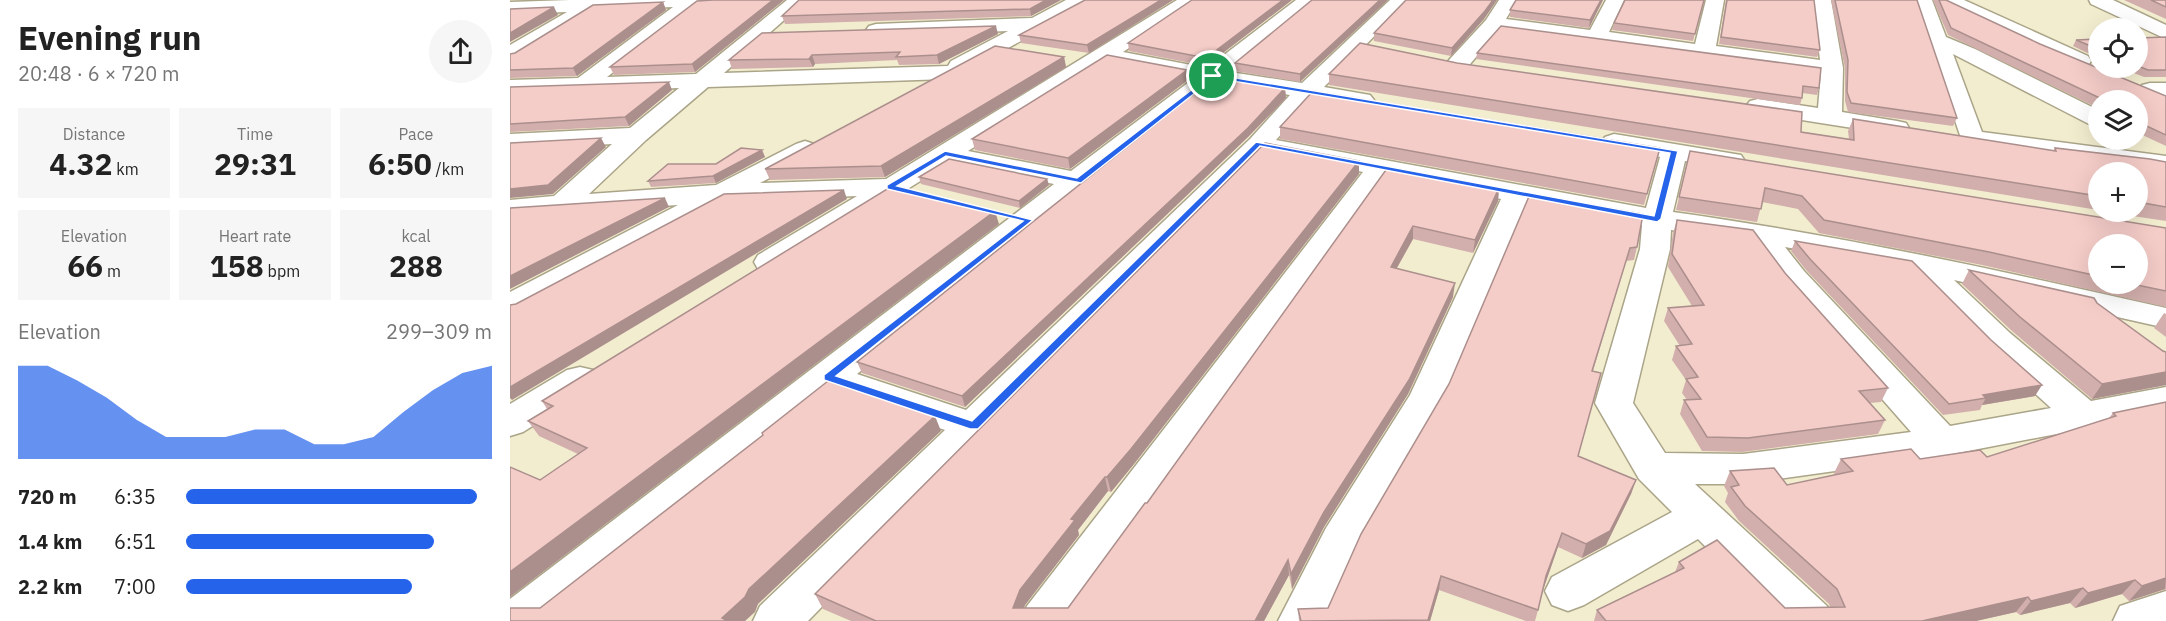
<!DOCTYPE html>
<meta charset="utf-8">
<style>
body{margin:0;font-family:"IBM Plex Sans",sans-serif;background:#f6f6f6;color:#222;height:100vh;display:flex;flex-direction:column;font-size:22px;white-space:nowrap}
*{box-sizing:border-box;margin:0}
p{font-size:20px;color:#767676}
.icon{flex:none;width:33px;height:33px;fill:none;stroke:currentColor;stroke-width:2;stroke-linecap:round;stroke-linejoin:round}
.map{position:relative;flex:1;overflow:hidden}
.sheet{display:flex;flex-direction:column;background:#fff;width:510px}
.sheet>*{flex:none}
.controls{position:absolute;left:1578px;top:18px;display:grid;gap:12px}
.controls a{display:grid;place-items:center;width:60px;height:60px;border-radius:50%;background:#fff;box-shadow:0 6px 24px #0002;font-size:30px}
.pin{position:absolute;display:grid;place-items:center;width:51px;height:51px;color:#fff;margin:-26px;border:3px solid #fff;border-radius:50%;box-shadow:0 2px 6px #0007}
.round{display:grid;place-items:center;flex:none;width:63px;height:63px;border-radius:32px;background:#f6f6f6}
.summary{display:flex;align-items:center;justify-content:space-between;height:102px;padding:0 18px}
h1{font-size:33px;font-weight:800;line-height:45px}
.figures{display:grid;grid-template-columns:repeat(3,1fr);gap:9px;height:102px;padding:6px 18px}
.figures div{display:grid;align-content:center;border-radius:0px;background:#f6f6f6;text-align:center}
.figures b{font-size:30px;font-weight:800}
.figures small{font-size:16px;font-weight:400}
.figures p{font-size:16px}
.chart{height:168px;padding:12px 18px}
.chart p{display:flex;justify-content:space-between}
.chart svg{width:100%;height:108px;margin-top:6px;fill:#2563eb;opacity:.7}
ul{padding:0 18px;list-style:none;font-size:20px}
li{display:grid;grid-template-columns:96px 72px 1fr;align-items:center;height:45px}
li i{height:15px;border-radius:8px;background:#2563eb}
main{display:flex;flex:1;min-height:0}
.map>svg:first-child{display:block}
</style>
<main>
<section class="sheet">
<div class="summary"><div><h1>Evening run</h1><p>20:48 · 6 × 720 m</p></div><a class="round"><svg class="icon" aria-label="share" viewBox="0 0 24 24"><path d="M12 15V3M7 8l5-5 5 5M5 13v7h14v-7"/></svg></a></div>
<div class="figures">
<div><p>Distance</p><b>4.32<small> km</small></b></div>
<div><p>Time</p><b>29:31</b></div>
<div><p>Pace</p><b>6:50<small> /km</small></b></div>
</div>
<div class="figures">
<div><p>Elevation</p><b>66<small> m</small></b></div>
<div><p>Heart rate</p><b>158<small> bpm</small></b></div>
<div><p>kcal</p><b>288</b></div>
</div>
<div class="chart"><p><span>Elevation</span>299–309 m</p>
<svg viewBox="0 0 160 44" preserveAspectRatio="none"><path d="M0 44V6L10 6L20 12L30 19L40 28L50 35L60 35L70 35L80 32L90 32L100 38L110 38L120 35L130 25L140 16L150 9L160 6V44z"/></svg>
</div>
<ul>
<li><b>720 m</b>6:35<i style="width:95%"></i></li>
<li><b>1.4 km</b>6:51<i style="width:81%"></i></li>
<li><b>2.2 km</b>7:00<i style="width:74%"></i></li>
</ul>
</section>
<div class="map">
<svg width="1656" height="621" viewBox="0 0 1656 621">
<rect width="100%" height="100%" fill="#f3edd0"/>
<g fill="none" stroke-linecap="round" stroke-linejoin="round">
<defs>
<g id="minor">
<path d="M60,0H219L217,4L189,6L97,77L186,74L277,0H297L214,73L438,66L441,61L498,31L366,36L359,34L356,30L359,26L366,24L522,18L556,0H579L577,4L457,71L448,72L445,77L437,79L198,87L136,140L79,194L206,185L286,144L295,141L304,144L308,149L304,154L250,183L376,179L667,0H689L613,52L697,68L786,0H807L720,72L792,83L880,0H900L814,87L860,95L864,100L860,105L852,107L802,99L766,140L1136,208L1150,157L1095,147L1091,142L1095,137L1104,134L1231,155L1235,161L1231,167L1222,169L1175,161L1163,212C1329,235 1492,271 1656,308V328L1444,280L1500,333L1581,401L1656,387V413L1432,456L1233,484H1185L1317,606L1324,621H1269L1188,539L1074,605L1058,611L1042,605L1035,591L1042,577L1162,512L1129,479L1085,403L1130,249L1132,225L1017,204L936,397L849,547L816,621H768L816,528L900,395L991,199L877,177L561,621H510L517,606L853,172L755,153L298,621H243L250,606L435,430L324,393L42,621H0V599L544,184L439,163L270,269L259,271L248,269L244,262L248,255L347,196L217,201L12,312L0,315V292L168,205L0,216V200L44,196L102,144L0,150V134L120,128L169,88L0,94V80L68,78L163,7L86,10L8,59L0,60V45L57,12L0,14V2ZM598,62L683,79L561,171L458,151ZM706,83L780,95L740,139L456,410L347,374ZM1161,230L1240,241L1272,285L1401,432L1233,454L1155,453L1123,403L1160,249ZM1275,247L1398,269L1476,349L1541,408L1440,426L1294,271Z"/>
<path d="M989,0H1007L996,19L1080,30L1096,0H1114L1099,32L1185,44L1196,0H1214L1206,46L1310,60L1303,0H1321L1333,68L1332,112L1387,121L1396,123L1399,128L1396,133L1387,135L1248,113L1240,111L1236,106L1240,101L1248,99L1308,108L1311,73L989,30L955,70L947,72L939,70L936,65L939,60L976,20Z"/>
<path d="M1404,0H1422L1436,37L1465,49L1588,110V126L1579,124L1443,54L1472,132L1656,156V172L1453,144Z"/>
<path d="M1432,0H1454L1578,56L1581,61L1578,66L1570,67L1562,66L1434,5Z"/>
<path d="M1579,0H1603L1656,25V39L1581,4Z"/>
<path d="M1640,83H1656V97L1632,95L1629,90L1632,85Z"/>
<path d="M70,367L83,370L88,379L83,388L13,432L0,436V404L57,370Z"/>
<path d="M1656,591V621H1603L1610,606Z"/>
</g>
</defs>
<use href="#minor" stroke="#aaa488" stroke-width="3"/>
<use href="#minor" fill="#fff" fill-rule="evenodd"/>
</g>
<g fill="#d2afac" fill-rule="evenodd">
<path d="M203,0H274L185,72L104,75L100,67Z"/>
<path d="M289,0H551L521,16L275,24L272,16Z"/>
<path d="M575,0H663L579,53L511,43L509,35Z"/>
<path d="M782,0L696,66L619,51L618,43Z"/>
<path d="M802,0L790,82L725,71V63Z"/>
<path d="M896,0H987L974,19L941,56L864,41V33Z"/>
<path d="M1093,0L1079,28L1000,17V10Z"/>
<path d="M1194,0L1183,41L1102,30L1104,23Z"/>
<path d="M1216,0H1304L1310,50L1307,57L1209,44Z"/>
<path d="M1321,0H1407L1447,118L1443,126L1338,112L1335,101V68Z"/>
<path d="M1423,0H1436L1530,44L1656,96V146L1628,133V100H1588V108L1438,35Z"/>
<path d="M1614,0H1656V19Z"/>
<path d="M153,2L156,10L67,76L0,78V54L5,53Z"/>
<path d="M991,26L1309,88L1307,95L1292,93V98L1290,105L966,59L967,53Z"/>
<path d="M488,34L429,64L389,65L387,60L305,64L303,67L222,69L219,60Z"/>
<path d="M1656,37V77H1634L1611,68H1628V38Z"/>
<path d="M1588,39V58L1563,46L1566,40Z"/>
<path d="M554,57L556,67L375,177L260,180L255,169Z"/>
<path d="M677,70L678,80L560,169L465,150L462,139Z"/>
<path d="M819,74L1291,132L1339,139L1338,131L1343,119L1543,151L1545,148L1656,162V221L1596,212H1628V172H1588V210L819,85Z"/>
<path d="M0,87L162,90L119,126L0,132Z"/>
<path d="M775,88L776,98L738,137L455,407L352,373L347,362Z"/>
<path d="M770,127L1150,148L1134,205L770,139Z"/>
<path d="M252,150L255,157L206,183L141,187L138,181L206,164Z"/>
<path d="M1180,151L1656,228V307L1472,265L1309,233L1288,209L1252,202L1247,222L1166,210ZM1588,244L1628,284H1588Z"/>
<path d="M878,167L989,188L988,201L963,253L903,239L887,268L943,297L898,394L814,527L782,589L779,575L754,621H341L313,609L305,594L849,174L624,464L601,492L598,491L568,530L569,535L515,605L514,608H558L637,503Z"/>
<path d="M409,177L537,179L539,185L510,208L411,184Z"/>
<path d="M1020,194L1127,247L1124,260L1116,261L1083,371L1091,373L1068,456L1126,480L1121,494L1096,545L1072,558L1048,547L1033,590L1025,621H1016L929,590L920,621H789L788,609L818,608L939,384Z"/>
<path d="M1167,220L1275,273L1378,388L1371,402L1360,403L1375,420L1368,434L1233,452L1192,451L1170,414L1174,400H1177L1172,393L1176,380L1162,360L1166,346H1170L1154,321L1158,308L1182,306L1158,267L1163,233Z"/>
<path d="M489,224L30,480L68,454L29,436L18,421L37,409L32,401Z"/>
<path d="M1285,241L1525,396L1472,405L1470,410L1433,415L1296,270L1281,251Z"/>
<path d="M1459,270L1587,303L1653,351L1656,352V385L1582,399L1502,331L1452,284Z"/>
<path d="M1654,313L1656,314V337L1644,328Z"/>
<path d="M1656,402V589L1619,601L1612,594L1565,608L1560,603L1510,615L1506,612L1466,621H1084L1087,610L1165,572L1169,562L1275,608L1320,607L1319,604L1229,521L1215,502L1218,493L1214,486L1220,471L1277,485L1325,475L1324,473L1331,459H1410L1477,457L1599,418L1603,413Z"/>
</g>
<g fill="#ab8f8c">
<path d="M263,0H274L185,72L182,64Z"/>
<path d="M536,0H551L521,16L520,9Z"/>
<path d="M651,0H663L579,53L577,45Z"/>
<path d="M773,0H782L696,66V58Z"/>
<path d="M870,0H878L790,82V74Z"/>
<path d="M983,0H987L974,19L941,56L942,48Z"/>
<path d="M1091,0H1093L1079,28L1080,20Z"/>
<path d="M153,2L156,10L67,76L63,68Z"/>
<path d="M44,7L48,15L0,42V33Z"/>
<path d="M486,26L488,34L429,64L427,55Z"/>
<path d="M302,55L305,64L303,67L299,59Z"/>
<path d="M554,57L556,67L375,177L371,166Z"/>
<path d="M677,70L678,80L560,169L558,158Z"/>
<path d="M159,82L162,90L119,126L115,117Z"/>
<path d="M775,88L776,98L738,137L455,407L452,396Z"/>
<path d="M91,138L96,147L43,194L0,198V189Z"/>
<path d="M252,150L255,157L206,183L203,176Z"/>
<path d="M849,161V174L624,464L601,492L597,477Z"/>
<path d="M537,179L539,185L510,208L509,201Z"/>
<path d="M989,188L988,201L963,253L965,240Z"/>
<path d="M334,190L337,199L2,400L0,398V387Z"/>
<path d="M155,198L159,207L0,289V276Z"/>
<path d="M485,211L489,224L0,597V572Z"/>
<path d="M903,226V239L880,280L881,267Z"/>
<path d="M945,283L943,297L898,394L814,527L782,589L781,574L814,512Z"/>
<path d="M1656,372V385L1582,399L1592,384Z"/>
<path d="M1532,385L1525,396L1472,405L1476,398L1473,395Z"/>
<path d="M425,416L431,431L248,604L245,612L235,621H214L212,618L239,589Z"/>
<path d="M595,477L598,491L568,530L569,535L515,605L509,621L503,608L510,590L561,519Z"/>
<path d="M1126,480L1121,494L1096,545L1072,558L1076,544Z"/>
<path d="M1052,533L1048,547L1033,590L1025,621L1036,576Z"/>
<path d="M778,560L779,575L754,621H745Z"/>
<path d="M931,576L929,590L920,621H918Z"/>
<path d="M1656,578L1655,589L1619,601L1632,586Z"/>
<path d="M1625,580L1612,594L1565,608L1578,593Z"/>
<path d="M1573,588L1560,603L1510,615L1521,601Z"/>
<path d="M1518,597L1506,612L1466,621H1412Z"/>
</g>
<g fill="#f4ccc8" stroke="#ab8f8c" stroke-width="1.5">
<path d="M203,0H263L182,64L100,67L187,1Z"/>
<path d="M289,0H536L520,9L272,16Z"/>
<path d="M575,0H651L577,45L509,35Z"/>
<path d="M682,0H773L696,58L618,43Z"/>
<path d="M802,0H870L790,74L725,63Z"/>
<path d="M896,0H983L975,11L942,48L864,33Z"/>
<path d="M1006,0H1091L1080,20L1000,10Z"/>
<path d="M1115,0H1194L1185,34L1104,23Z"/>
<path d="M1217,0H1304L1310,50L1211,37Z"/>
<path d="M1325,0H1407L1447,118L1341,103L1337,92L1338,60Z"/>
<path d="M1429,0H1436L1530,44L1656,96V135L1628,122L1629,121L1628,120V100H1594L1441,28Z"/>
<path d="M1641,0H1656V7Z"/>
<path d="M153,2L63,68L0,70V54L5,53L83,5Z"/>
<path d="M44,7L0,33V9Z"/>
<path d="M486,26L427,55L386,57L390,52L302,55L299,59L219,60L252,33Z"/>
<path d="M991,26L1311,68L1309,88L1293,86L1292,98L967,53Z"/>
<path d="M1656,37V70H1638L1628,66V38Z"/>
<path d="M1588,39V49L1566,40Z"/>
<path d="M850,43L947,63L1292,112L1291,132L1344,140L1343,119L1546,151L1545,148L1640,159L1656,162V207L1628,202V172H1588V196L819,74Z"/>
<path d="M485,46L554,57L371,166L255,169Z"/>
<path d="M597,55L677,70L558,158L462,139Z"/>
<path d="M706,76L775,88L738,128L452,396L347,362Z"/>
<path d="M159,82L115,117L0,124V87Z"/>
<path d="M803,91L1150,148L1137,194L770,127Z"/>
<path d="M91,138L38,185L0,189V143Z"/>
<path d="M755,143L849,161L621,449L597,477H595L561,519L565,520L510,590L503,608H558L635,503H637L878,167L989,188L965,240L903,226L881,267L945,283L899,380L814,512L781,574L778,560L745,621H366L305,594Z"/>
<path d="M231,148L252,150L203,176L138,181L158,164H206Z"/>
<path d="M1180,151L1656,228V291L1622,284H1628V244H1588V276L1479,252L1314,220L1292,196L1255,188L1251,209L1169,197Z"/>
<path d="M439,159L537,179L509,201L409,177Z"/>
<path d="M382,186L485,211L0,572V467L30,480L77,448L18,421L43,406L32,401Z"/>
<path d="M334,190L0,387V305L6,304L214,194Z"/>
<path d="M1020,194L1133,214L1127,247L1120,248L1082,371L1091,373L1068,456L1126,480L1100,531L1076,544L1052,533L1036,576L1028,610L931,576L918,620L791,621L788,609L818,608L851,534L939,384Z"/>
<path d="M155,198L0,276V208Z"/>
<path d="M1167,220L1243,230L1275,273L1378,388L1349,391L1375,420L1238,438L1197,437L1174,400L1191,399L1176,379L1188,377L1166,346L1182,344L1158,308L1194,305L1162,254Z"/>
<path d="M1285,241L1402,261L1481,340L1532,385L1473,395L1476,398L1439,404L1300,259Z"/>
<path d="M1459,270L1584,298L1587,303L1653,351L1656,352V372L1592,384L1510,317Z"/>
<path d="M318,381L425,416L239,589L235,597L212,618L218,621H0V608H30L253,435L252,433Z"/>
<path d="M1656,402V578L1632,586L1625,580L1578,593L1573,588L1521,601L1518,597L1412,621H1096L1087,610L1174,568L1169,562L1207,540L1275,608L1335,607L1327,589L1235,506L1221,487L1229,485L1220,471L1264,468L1277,485L1343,471L1331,459L1401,449L1410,459L1470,450L1477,457L1606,416L1603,413Z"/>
</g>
<path fill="#2563eb" stroke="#fff" stroke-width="1.5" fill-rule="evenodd" d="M702,74L1168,151L1151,219L1147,222L750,146L468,429H460L314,380V375L513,221L377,189V185L435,151L567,178ZM704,78L1160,153L1144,216L746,142L462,421L326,376L523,220L387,186L436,156L571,183Z"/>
</svg>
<div class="controls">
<a><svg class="icon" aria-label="locate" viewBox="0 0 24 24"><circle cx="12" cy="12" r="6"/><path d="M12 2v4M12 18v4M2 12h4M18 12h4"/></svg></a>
<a><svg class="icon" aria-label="layers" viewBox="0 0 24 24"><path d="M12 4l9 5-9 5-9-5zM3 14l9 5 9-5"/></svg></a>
<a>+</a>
<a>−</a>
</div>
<div class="pin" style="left:702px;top:76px;background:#1e9e55"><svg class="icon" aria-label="arrive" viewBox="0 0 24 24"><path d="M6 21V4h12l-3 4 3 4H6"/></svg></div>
</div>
</main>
